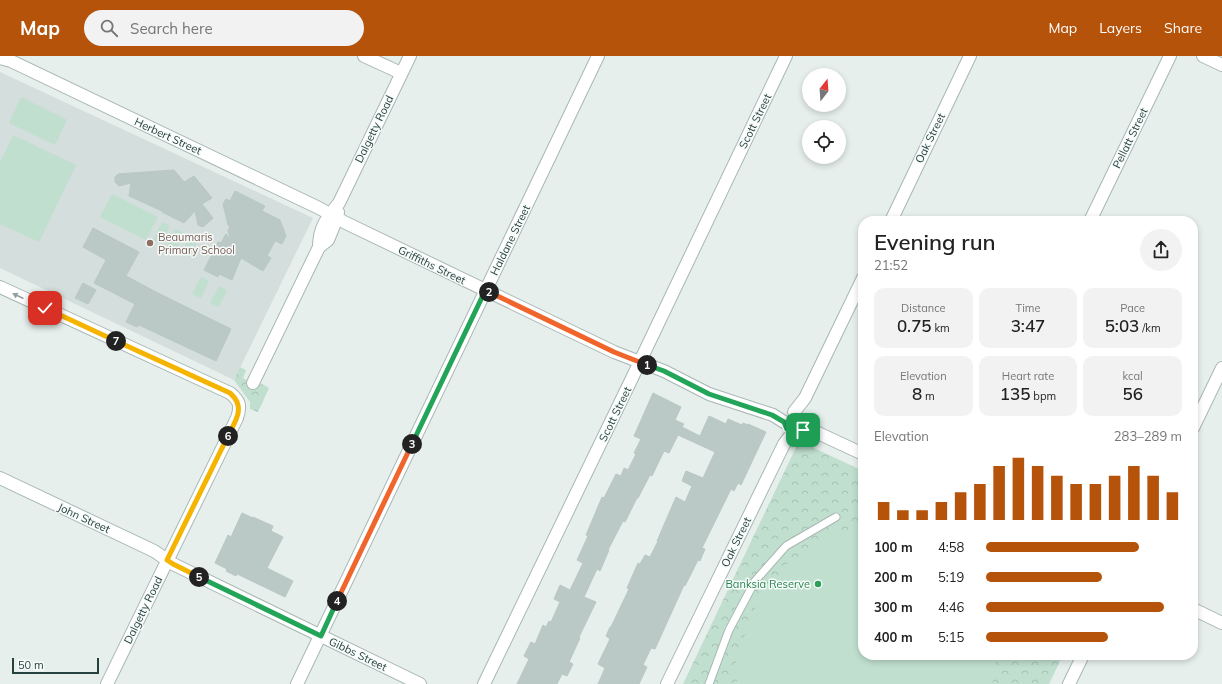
<!DOCTYPE html>
<meta charset="utf-8">
<style>
body{margin:0;font-family:Mulish,sans-serif;background:#f2f2f2;color:#222;height:100vh;display:flex;flex-direction:column;font-size:15px;white-space:nowrap}
*{box-sizing:border-box;margin:0}
p{font-size:13px;color:#767676}
.icon{flex:none;width:22px;height:22px;fill:none;stroke:currentColor;stroke-width:2;stroke-linecap:round;stroke-linejoin:round}
.map{position:relative;flex:1;overflow:hidden}
.side{position:absolute;left:858px;top:160px;width:340px;height:444px;display:flex;flex-direction:column;background:#fff;border-radius:16px;box-shadow:0 2px 6px #0003}
.side>*{flex:none}
.needle{width:26px;rotate:17deg}
.tools{position:absolute;left:802px;top:12px;display:grid;gap:8px}
.tools a{display:grid;place-items:center;width:44px;height:44px;border-radius:50%;background:#fff;box-shadow:0 2px 6px #0003;font-size:20px}
.scale{position:absolute;left:12px;bottom:10px;width:87px;box-sizing:border-box;padding-left:4px;border:2px solid #25413e;border-top:0;font-size:11px;line-height:14px;white-space:nowrap;color:#25413e;-webkit-text-stroke:3px #f7fbfa;paint-order:stroke}
.pin{position:absolute;display:grid;place-items:center;width:34px;height:34px;color:#fff;margin:-17px;border-radius:8px;box-shadow:0 2px 6px #0006}
.km{position:absolute;width:20px;height:20px;margin:-10px;border-radius:50%;background:#222;color:#fff;font-size:11px;line-height:20px;text-align:center}
.round{display:grid;place-items:center;flex:none;width:42px;height:42px;border-radius:21px;background:#f2f2f2}
.summary{display:flex;align-items:center;justify-content:space-between;height:68px;padding:0 16px}
h1{font-size:22px;font-weight:600;line-height:30px}
.figures{display:grid;grid-template-columns:repeat(3,1fr);gap:6px;height:68px;padding:4px 16px}
.figures div{display:grid;align-content:center;border-radius:10px;background:#f2f2f2;text-align:center}
.figures b{font-size:17px;font-weight:600}
.figures small{font-size:11px;font-weight:400}
.figures p{font-size:11px}
.chart{height:112px;padding:8px 16px}
.chart p{display:flex;justify-content:space-between}
.chart svg{width:100%;height:72px;margin-top:4px;stroke:#b45309;stroke-width:6}
ul{padding:0 16px;list-style:none;font-size:13px}
li{display:grid;grid-template-columns:64px 48px 1fr;align-items:center;height:30px}
li i{height:10px;border-radius:5px;background:#b45309}
header{display:flex;align-items:center;gap:24px;box-sizing:border-box;height:56px;padding:0 20px;background:#b45309;color:#fff}
header strong{font-size:19px}
nav{display:flex;gap:22px;margin-inline-start:auto;font-size:14px}
.search{width:280px;height:36px;background:#f2f2f2;display:flex;align-items:center;gap:10px;box-sizing:border-box;padding:0 14px;border-radius:22px;color:#767676;font-size:15px}
.map>svg:first-child{display:block}
</style>
<header>
<strong>Map</strong>
<div class="search"><svg class="icon" aria-label="search" viewBox="0 0 24 24"><circle cx="10" cy="10" r="6"/><path d="M15 15l6 6"/></svg>Search here</div>
<nav><a>Map</a><a>Layers</a><a>Share</a></nav>
</header>
<div class="map">
<svg width="1222" height="628" viewBox="0 0 1222 628">
<defs>
<pattern id="park-crowns" width="20" height="18" patternUnits="userSpaceOnUse"><rect width="20" height="18" fill="#c0dfce"/><path d="M2 6a3 3 0 1 1 6 0M12 15a3 3 0 1 1 6 0" fill="none" stroke="#a5c1b2"/></pattern>
</defs>
<rect width="100%" height="100%" fill="#e6efec"/>
<path fill="#d4dedc" d="M0,16L313,162L234,324L0,212Z"/>
<g fill="url(#park-crowns)">
<path d="M240,311L246,314L243,322L252,327H260L269,332L258,356L250,353V346L234,324Z"/>
<path d="M799,385L863,415V599H1063L1049,628H683Z"/>
</g>
<g fill="#c0dfce">
<path d="M21,41L67,64L55,89L9,67Z"/>
<path d="M13,79L76,109L39,186L0,168V107Z"/>
<path d="M112,138L158,161L146,184L100,161Z"/>
<path d="M162,166L170,170L162,188L153,184Z"/>
<path d="M175,173L184,177L176,194L167,190Z"/>
<path d="M190,180L198,184L190,201L181,197Z"/>
<path d="M201,221L209,225L201,242L192,238Z"/>
<path d="M219,230L227,234L219,251L210,247Z"/>
<path d="M863,472V599H996L995,617L992,628H737L736,602L756,550L789,506L834,478Z"/>
</g>
<g fill="#bbc9c6" stroke="#b9c8c5">
<path d="M174,114L184,126L194,120L212,142L202,148L213,162L203,171L198,169L195,155L184,167L162,156V155L129,140L131,127L119,130L115,126V121L118,118Z"/>
<path d="M235,135L265,150L262,155L280,164L286,180L282,188L275,185L267,200L271,202L263,215L241,202L232,224L219,218L218,221L204,214L218,186L221,187L226,178L230,183L228,174L230,171L228,169L223,148L226,143L230,145Z"/>
<path d="M93,172L139,196L126,220L158,237L231,273L216,305L139,269L137,271L126,266L135,248L94,227L106,204L83,191Z"/>
<path d="M83,227L96,234L88,248L75,242Z"/>
<path d="M653,337L681,351L675,364L684,368L682,371L700,380L709,360L726,368L728,363L742,369L743,367L748,369V368L766,376L741,429L738,427L734,435L731,433L702,492L705,493L700,505L698,504L685,530L684,529L655,593L651,592L643,609L647,611L639,628H598L605,612L598,608L610,583L606,580L610,571H611L629,533L627,532L638,507L640,508L645,499L650,501L658,485H657L676,441L685,446L692,430L682,425L686,415L703,422L715,396L678,379L669,397L664,395L652,420L650,419L638,442H637L625,466L623,465L608,494H609L600,515L597,513L584,541L596,546L579,581L580,582L569,606L573,608L567,620L562,618L557,628H517L529,603L524,600L531,586L535,588L543,569L546,571L549,565L551,566L560,546L554,543L560,529L570,534L583,507L577,504L588,480L586,479L602,441L604,442L616,418L621,420L624,412L628,414L636,398L634,397L641,383L634,380Z"/>
<path d="M242,457L253,462V461L273,470L271,475L283,481L267,512L293,525L285,541L237,518L236,520L226,515L227,513L215,507L228,479L231,481Z"/>
</g>
<g fill="none" stroke-linecap="round" stroke-linejoin="round">
<defs>
<path id="service" d="M709,628L729,574L755,525L786,490L836,461"/>
<g id="minor">
<path d="M364,0L401,17"/>
<path d="M1203,0L1222,9"/>
<path d="M0,2L11,5L319,152L346,167L614,296L664,315L709,338L773,359L784,366"/>
<path d="M891,165L970,0"/>
<path d="M1090,165L1170,0"/>
<path d="M319,191C319,171 327,162 339,147L410,0"/>
<path d="M0,231L230,337C240,345 241,350 237,362L107,628"/>
<path d="M253,327L319,191L328,184L337,162L338,156"/>
<path d="M794,356L805,342L863,222"/>
<path d="M804,367L818,377L863,398"/>
<path d="M1193,372L1222,312"/>
<path d="M0,422L154,495L173,508L420,628"/>
<path d="M1193,553L1222,567"/>
<path d="M297,628L598,0"/>
<path d="M484,628L634,318L786,0"/>
<path d="M667,628L784,388L793,376"/>
<path d="M1069,628L1083,599"/>
</g>
</defs>
<use href="#service" stroke="#a8b7b4" stroke-width="9"/>
<use href="#minor" stroke="#a8b7b4" stroke-width="14"/>
<use href="#service" stroke="#fff" stroke-width="7"/>
<use href="#minor" stroke="#fff" stroke-width="12"/>
</g>
<defs><path id="oneway-solid" d="M-6-.8H1V-3.2L6.5 0L1 3.2V.8H-6Z"/></defs>
<use fill="#92a09e" href="#oneway-solid" transform="translate(18 240) rotate(-155)"/>
<g fill="none" stroke-linecap="round" stroke-linejoin="round">
<defs>
<path id="split-1" d="M647,309L664,315L709,338L772,359L784,366L787,373L791,375L796,376L800,374H803"/>
<path id="split-2" d="M489,236L614,296L647,309"/>
<path id="split-3" d="M412,388L485,235L489,236"/>
<path id="split-4" d="M337,545L412,388"/>
<path id="split-5" d="M199,521L321,580L337,545"/>
<path id="split-6" d="M199,521L173,508L167,504L228,380"/>
<path id="split-7" d="M116,285L230,337C246,351 236,364 228,380"/>
<path id="split-8" d="M45,252L116,285"/>
</defs>
<use href="#split-1" stroke="#fff" stroke-width="8"/>
<use href="#split-2" stroke="#fff" stroke-width="8"/>
<use href="#split-3" stroke="#fff" stroke-width="8"/>
<use href="#split-4" stroke="#fff" stroke-width="8"/>
<use href="#split-5" stroke="#fff" stroke-width="8"/>
<use href="#split-6" stroke="#fff" stroke-width="8"/>
<use href="#split-7" stroke="#fff" stroke-width="8"/>
<use href="#split-8" stroke="#fff" stroke-width="8"/>
<use href="#split-1" stroke="#22a559" stroke-width="5"/>
<use href="#split-2" stroke="#f0652b" stroke-width="5"/>
<use href="#split-3" stroke="#22a559" stroke-width="5"/>
<use href="#split-4" stroke="#f0652b" stroke-width="5"/>
<use href="#split-5" stroke="#22a559" stroke-width="5"/>
<use href="#split-6" stroke="#f5b400" stroke-width="5"/>
<use href="#split-7" stroke="#f5b400" stroke-width="5"/>
<use href="#split-8" stroke="#f5b400" stroke-width="5"/>
</g>
<circle fill="#8d6e63" stroke="#f7fbfa" stroke-width="1.5" cx="150" cy="187" r="4"/>
<circle fill="#2e9e5b" stroke="#f7fbfa" stroke-width="1.5" cx="818" cy="528" r="4"/>
<g text-anchor="middle" dominant-baseline="central" stroke-width="3" stroke-linejoin="round" paint-order="stroke">
<g font-size="11" fill="#25413e" stroke="#f7fbfa">
<text transform="translate(755 65) rotate(-64)">Scott Street</text>
<text transform="translate(374 73) rotate(-64)">Dalgetty Road</text>
<text transform="translate(168 80) rotate(25)">Herbert Street</text>
<text transform="translate(930 82) rotate(-64)">Oak Street</text>
<text transform="translate(1130 82) rotate(-64)">Pellatt Street</text>
<text transform="translate(510 184) rotate(-64)">Haldane Street</text>
<text transform="translate(432 209) rotate(26)">Griffiths Street</text>
<text transform="translate(615 358) rotate(-64)">Scott Street</text>
<text transform="translate(84 462) rotate(25)">John Street</text>
<text transform="translate(736 486) rotate(-64)">Oak Street</text>
<text transform="translate(143 554) rotate(-64)">Dalgetty Road</text>
<text transform="translate(358 598) rotate(26)">Gibbs Street</text>
</g>
<g font-size="11" fill="#785e54" stroke="#f7fbfa" text-anchor="start">
<text x="158" y="181">Beaumaris<tspan x="158" dy="13">Primary School</tspan></text>
</g>
<g font-size="11" fill="#27864d" stroke="#f7fbfa" text-anchor="end">
<text x="810" y="528">Banksia Reserve</text>
</g>
</g>
</svg>
<div class="tools">
<a><svg class="needle" viewBox="-14 -14 28 28"><path d="M0-13l5 13h-10z" fill="#e53935"/><path d="M0 13l5-13h-10z" fill="#767676"/></svg></a>
<a><svg class="icon" aria-label="locate" viewBox="0 0 24 24"><circle cx="12" cy="12" r="6"/><path d="M12 2v4M12 18v4M2 12h4M18 12h4"/></svg></a>
</div>
<div class="scale">50 m</div>
<div class="pin" style="left:803px;top:374px;background:#1e9e55"><svg class="icon" aria-label="arrive" viewBox="0 0 24 24"><path d="M6 21V4h12l-3 4 3 4H6"/></svg></div>
<div class="pin" style="left:45px;top:252px;background:#d93025"><svg class="icon" aria-label="check" viewBox="0 0 24 24"><path d="M5 12l5 5 9-10"/></svg></div>
<b class="km" style="left:647px;top:309px">1</b>
<b class="km" style="left:489px;top:236px">2</b>
<b class="km" style="left:412px;top:388px">3</b>
<b class="km" style="left:337px;top:545px">4</b>
<b class="km" style="left:199px;top:521px">5</b>
<b class="km" style="left:228px;top:380px">6</b>
<b class="km" style="left:116px;top:285px">7</b>
<section class="side">
<div class="summary"><div><h1>Evening run</h1><p>21:52</p></div><a class="round"><svg class="icon" aria-label="share" viewBox="0 0 24 24"><path d="M12 15V3M7 8l5-5 5 5M5 13v7h14v-7"/></svg></a></div>
<div class="figures">
<div><p>Distance</p><b>0.75<small> km</small></b></div>
<div><p>Time</p><b>3:47</b></div>
<div><p>Pace</p><b>5:03<small> /km</small></b></div>
</div>
<div class="figures">
<div><p>Elevation</p><b>8<small> m</small></b></div>
<div><p>Heart rate</p><b>135<small> bpm</small></b></div>
<div><p>kcal</p><b>56</b></div>
</div>
<div class="chart"><p><span>Elevation</span>283–289 m</p>
<svg viewBox="0 0 160 44" preserveAspectRatio="none"><path d="M5 44V33M15 44V38M25 44V38M35 44V33M45 44V27M55 44V22M65 44V11M75 44V6M85 44V11M95 44V17M105 44V22M115 44V22M125 44V17M135 44V11M145 44V17M155 44V27"/></svg>
</div>
<ul>
<li><b>100 m</b>4:58<i style="width:78%"></i></li>
<li><b>200 m</b>5:19<i style="width:59%"></i></li>
<li><b>300 m</b>4:46<i style="width:91%"></i></li>
<li><b>400 m</b>5:15<i style="width:62%"></i></li>
</ul>
</section>
</div>
